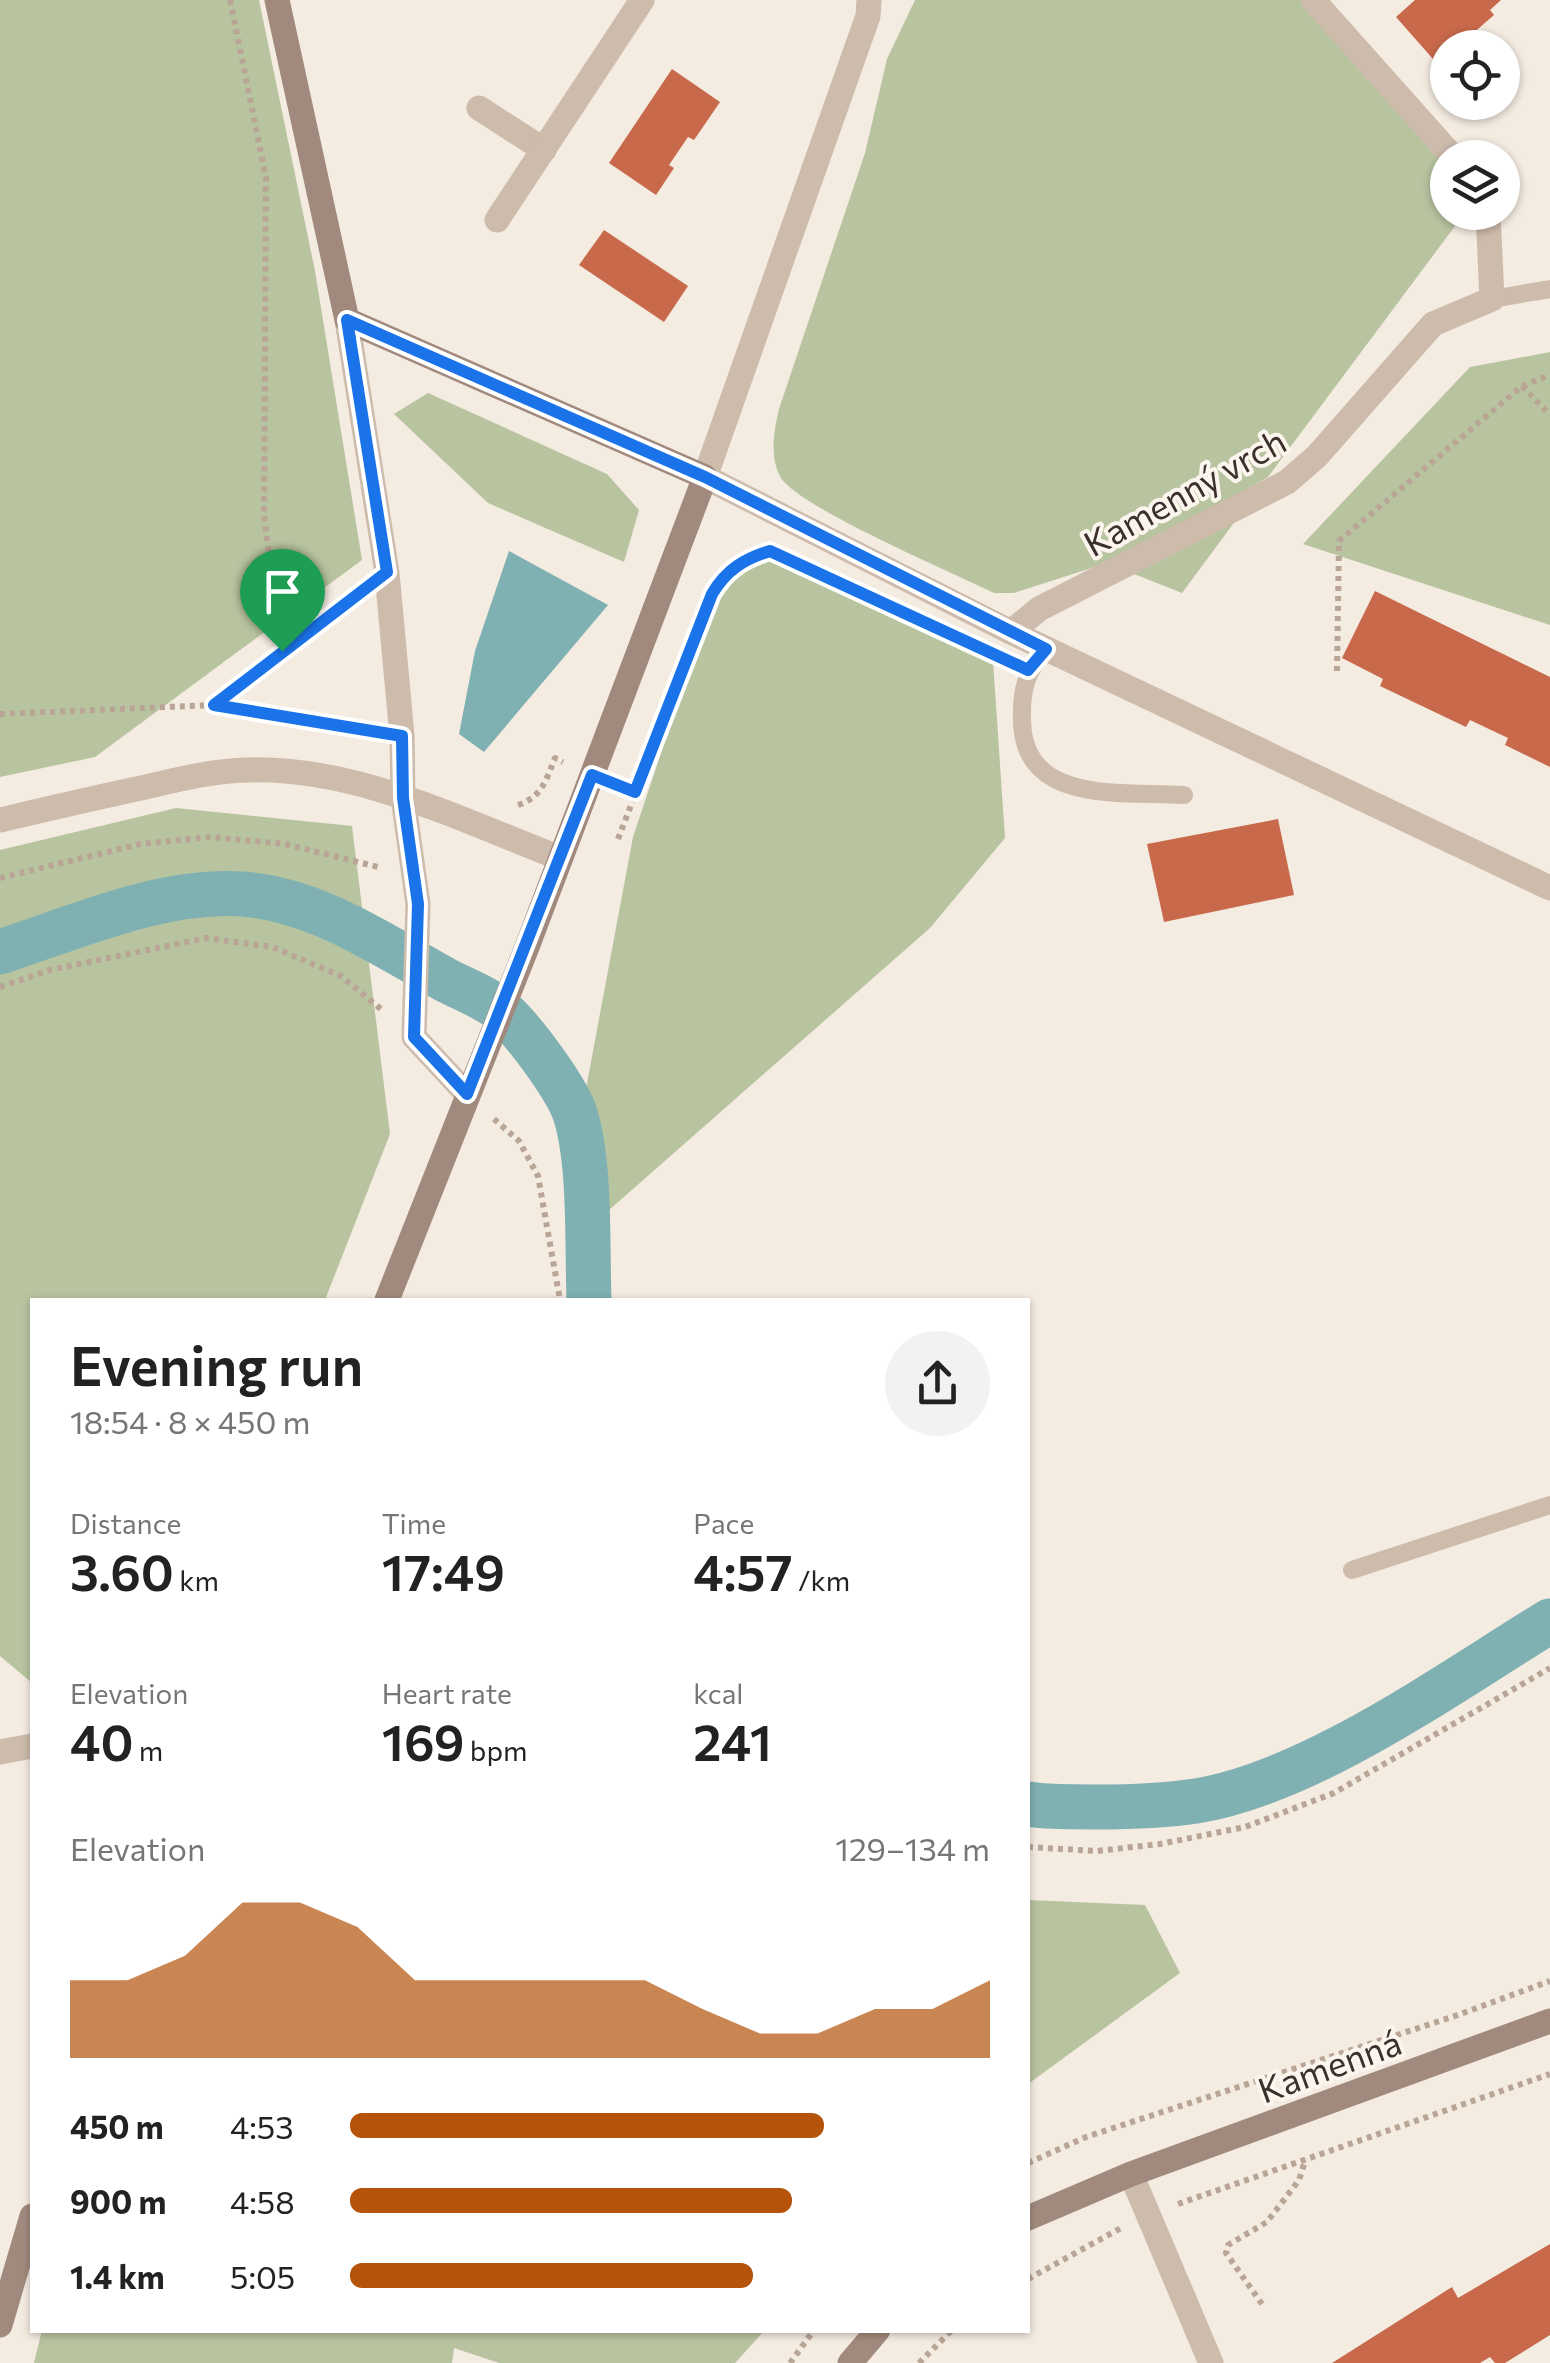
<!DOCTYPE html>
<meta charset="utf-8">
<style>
body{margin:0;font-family:Commissioner,sans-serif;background:#f2f2f2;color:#222;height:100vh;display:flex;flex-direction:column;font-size:38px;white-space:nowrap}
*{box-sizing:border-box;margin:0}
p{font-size:32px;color:#767676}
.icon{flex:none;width:55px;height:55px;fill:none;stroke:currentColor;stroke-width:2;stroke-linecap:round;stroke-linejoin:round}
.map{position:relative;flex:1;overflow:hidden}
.sheet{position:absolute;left:30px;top:1298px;width:1000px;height:1035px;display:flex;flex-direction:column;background:#fff;border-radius:0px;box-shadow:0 2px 8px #0004}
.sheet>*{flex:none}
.fabs{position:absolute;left:1430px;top:30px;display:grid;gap:20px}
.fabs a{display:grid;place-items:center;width:90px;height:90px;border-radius:50%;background:#fff;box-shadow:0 2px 8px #0004;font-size:50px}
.pin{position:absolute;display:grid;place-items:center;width:85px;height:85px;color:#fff;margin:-102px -42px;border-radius:50% 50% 50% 0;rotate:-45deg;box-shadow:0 0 10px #0007}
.pin .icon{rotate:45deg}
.round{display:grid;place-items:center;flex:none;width:105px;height:105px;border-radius:52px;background:#f2f2f2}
.overview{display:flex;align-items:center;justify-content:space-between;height:170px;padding:0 40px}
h1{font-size:55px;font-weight:600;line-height:75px}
.figures{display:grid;grid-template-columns:repeat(3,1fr);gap:15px;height:170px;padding:10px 40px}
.figures div{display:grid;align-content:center}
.figures b{font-size:50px;font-weight:600}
.figures small{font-size:28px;font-weight:400}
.figures p{font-size:28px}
.chart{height:280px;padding:20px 40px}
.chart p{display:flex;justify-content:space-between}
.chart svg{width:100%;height:180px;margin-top:10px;fill:#b45309;opacity:.7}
ul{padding:0 40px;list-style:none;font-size:32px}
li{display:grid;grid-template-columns:160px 120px 1fr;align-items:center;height:75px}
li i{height:25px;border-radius:12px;background:#b45309}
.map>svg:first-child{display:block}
</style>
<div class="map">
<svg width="1550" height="2363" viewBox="0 0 1550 2363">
<rect width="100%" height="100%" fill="#f4ebe1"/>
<g fill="#b8c4a0">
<path d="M0,0H259L315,271L362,560L95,757L0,777Z"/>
<path d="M915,0H1309L1439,156L1447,176L1448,212L1464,214L1268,477L1157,541L1107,563L1014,593H994C954,573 800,508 781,478C769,457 774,431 779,409L865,153L887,59Z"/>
<path d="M1550,352V625L1303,544L1470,367Z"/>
<path d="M428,393L607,474L639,510L624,562L488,503L394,414Z"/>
<path d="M1239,516L1182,593L1134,574Z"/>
<path d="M787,550L992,646L1005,838L930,928L592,1225L594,1169L582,1110L633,837L669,729L727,575Z"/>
<path d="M176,808L352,826L390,1134L325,1300H32V1683L0,1656V850Z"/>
<path d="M1028,1900L1145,1905L1180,1973L1028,2084Z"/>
<path d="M42,2330H765L735,2363H499L454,2348L452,2363H34Z"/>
</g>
<path fill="#7fb0b2" d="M509,551L608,605L484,752L459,734L475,651Z"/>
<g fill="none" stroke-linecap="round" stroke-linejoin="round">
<g stroke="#7fb0b2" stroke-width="45">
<path d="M0,952C76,927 161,889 242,894C316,899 382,945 444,979C462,989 488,998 503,1012C524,1031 564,1085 574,1111C591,1159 587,1247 589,1300"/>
<path d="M1028,1804C1050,1808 1074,1806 1097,1807C1130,1807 1163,1806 1196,1801C1312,1782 1450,1682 1550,1621"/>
</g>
</g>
<g fill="#c8694b">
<path d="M1415,0H1501L1490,10L1494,15L1463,42L1459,37L1433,59L1396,17Z"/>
<path d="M672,69L720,102L694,140L688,137L669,165L674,168L656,195L609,163Z"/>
<path d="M604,230L688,286L664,322L579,265Z"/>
<path d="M1375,591L1550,677V767L1505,745L1508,738L1470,720L1466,727L1380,686L1383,679L1342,658Z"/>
<path d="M1278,819L1294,895L1164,922L1147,844Z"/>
<path d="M1550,2244V2335L1505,2363H1495L1490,2357L1480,2363H1332L1452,2287L1458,2298Z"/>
</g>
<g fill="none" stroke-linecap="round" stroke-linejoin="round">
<g stroke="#b9a596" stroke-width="6" stroke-dasharray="5 5" stroke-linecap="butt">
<path d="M230,0L266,178L264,515L281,651"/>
<path d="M1522,386L1550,415"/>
<path d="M1337,671L1339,541L1522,386L1550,375"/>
<path d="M215,705L371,730"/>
<path d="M0,714L214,705L358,594"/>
<path d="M518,805C542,797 546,780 555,758L563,762"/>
<path d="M618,839L712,594C726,570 744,559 770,551L776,554"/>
<path d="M0,878L140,844L210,837L285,844L382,868"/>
<path d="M0,987L50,970L206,938L272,947L341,976L382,1010"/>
<path d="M494,1119L519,1141L538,1176L560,1300"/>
<path d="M1028,1847L1097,1851L1160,1844L1245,1827L1334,1793L1550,1668"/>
<path d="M1028,2163L1086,2137L1455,2016L1550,1981"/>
<path d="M1178,2204L1550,2074"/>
<path d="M1028,2279L1121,2228"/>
<path d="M1262,2304L1226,2253L1228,2245L1267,2222L1299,2180L1305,2161"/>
<path d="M790,2363L814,2330"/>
<path d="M919,2363L952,2330"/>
</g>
<g stroke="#cdbbac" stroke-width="18">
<path d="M1492,299L1550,289"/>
<path d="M1046,649C1026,672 1021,690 1022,720C1023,806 1124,791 1184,795"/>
<path d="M1352,1570L1550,1505"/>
</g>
<g stroke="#cdbbac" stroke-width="25">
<path d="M869,0L868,16L705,477L1011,632L1550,888"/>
<path d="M1313,0L1454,158"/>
<path d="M479,108L544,150"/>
<path d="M497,220L642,0"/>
<path d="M347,320L387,573L402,736L403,798L418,904L414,1037L467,1094"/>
<path d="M1011,632L1039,609L1287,482L1317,456L1433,324L1492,299L1488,212"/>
<path d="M0,820C47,809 94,798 141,788C176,780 211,771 246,770C355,766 461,820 560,858"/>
<path d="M0,1752L32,1746"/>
<path d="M1131,2174L1211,2363"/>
</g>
<g stroke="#a18a7d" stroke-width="25">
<path d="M277,0L347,320L705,477L527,947L387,1300"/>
<path d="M1028,2218L1131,2174L1550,2021"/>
<path d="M0,2325L32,2216"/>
<path d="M850,2363L878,2330"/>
</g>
</g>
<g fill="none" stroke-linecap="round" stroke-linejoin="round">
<defs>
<path id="route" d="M347,320L705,477L1046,649L1028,670L770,551C744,559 726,570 712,594L635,792L592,775L467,1094L414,1037L418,904L403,798L402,736L214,705L387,572Z"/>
</defs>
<use href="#route" stroke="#fff" stroke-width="20"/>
<use href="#route" stroke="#1a73e8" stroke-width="12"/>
</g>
<g text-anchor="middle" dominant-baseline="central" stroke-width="8" stroke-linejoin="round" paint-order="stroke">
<g font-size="35" fill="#3b302b" stroke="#fbf5ee">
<text transform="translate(1184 491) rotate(-29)">Kamenný vrch</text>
<text transform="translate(1329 2065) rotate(-20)">Kamenná</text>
</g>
</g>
</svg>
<div class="fabs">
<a><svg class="icon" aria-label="locate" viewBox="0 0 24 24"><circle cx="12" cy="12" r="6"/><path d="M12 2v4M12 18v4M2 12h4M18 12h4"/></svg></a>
<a><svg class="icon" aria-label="layers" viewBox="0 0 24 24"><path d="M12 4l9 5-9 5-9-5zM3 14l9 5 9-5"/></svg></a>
</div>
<div class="pin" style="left:282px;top:651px;background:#1e9e55"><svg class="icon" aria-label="arrive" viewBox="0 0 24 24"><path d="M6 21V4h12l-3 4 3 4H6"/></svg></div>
<section class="sheet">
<div class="overview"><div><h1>Evening run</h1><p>18:54 · 8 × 450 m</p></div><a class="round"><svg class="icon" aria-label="share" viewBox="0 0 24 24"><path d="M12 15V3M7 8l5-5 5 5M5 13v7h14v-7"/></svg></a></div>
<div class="figures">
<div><p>Distance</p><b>3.60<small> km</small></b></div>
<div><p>Time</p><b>17:49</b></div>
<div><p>Pace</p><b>4:57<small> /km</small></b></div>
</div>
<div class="figures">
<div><p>Elevation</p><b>40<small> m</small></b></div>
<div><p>Heart rate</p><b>169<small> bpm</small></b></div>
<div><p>kcal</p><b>241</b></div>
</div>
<div class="chart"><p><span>Elevation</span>129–134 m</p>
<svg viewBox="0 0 160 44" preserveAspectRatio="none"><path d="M0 44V25L10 25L20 19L30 6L40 6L50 12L60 25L70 25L80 25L90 25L100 25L110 32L120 38L130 38L140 32L150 32L160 25V44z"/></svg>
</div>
<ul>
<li><b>450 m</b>4:53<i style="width:74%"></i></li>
<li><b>900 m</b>4:58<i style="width:69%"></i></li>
<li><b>1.4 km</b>5:05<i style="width:63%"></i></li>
</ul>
</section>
</div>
